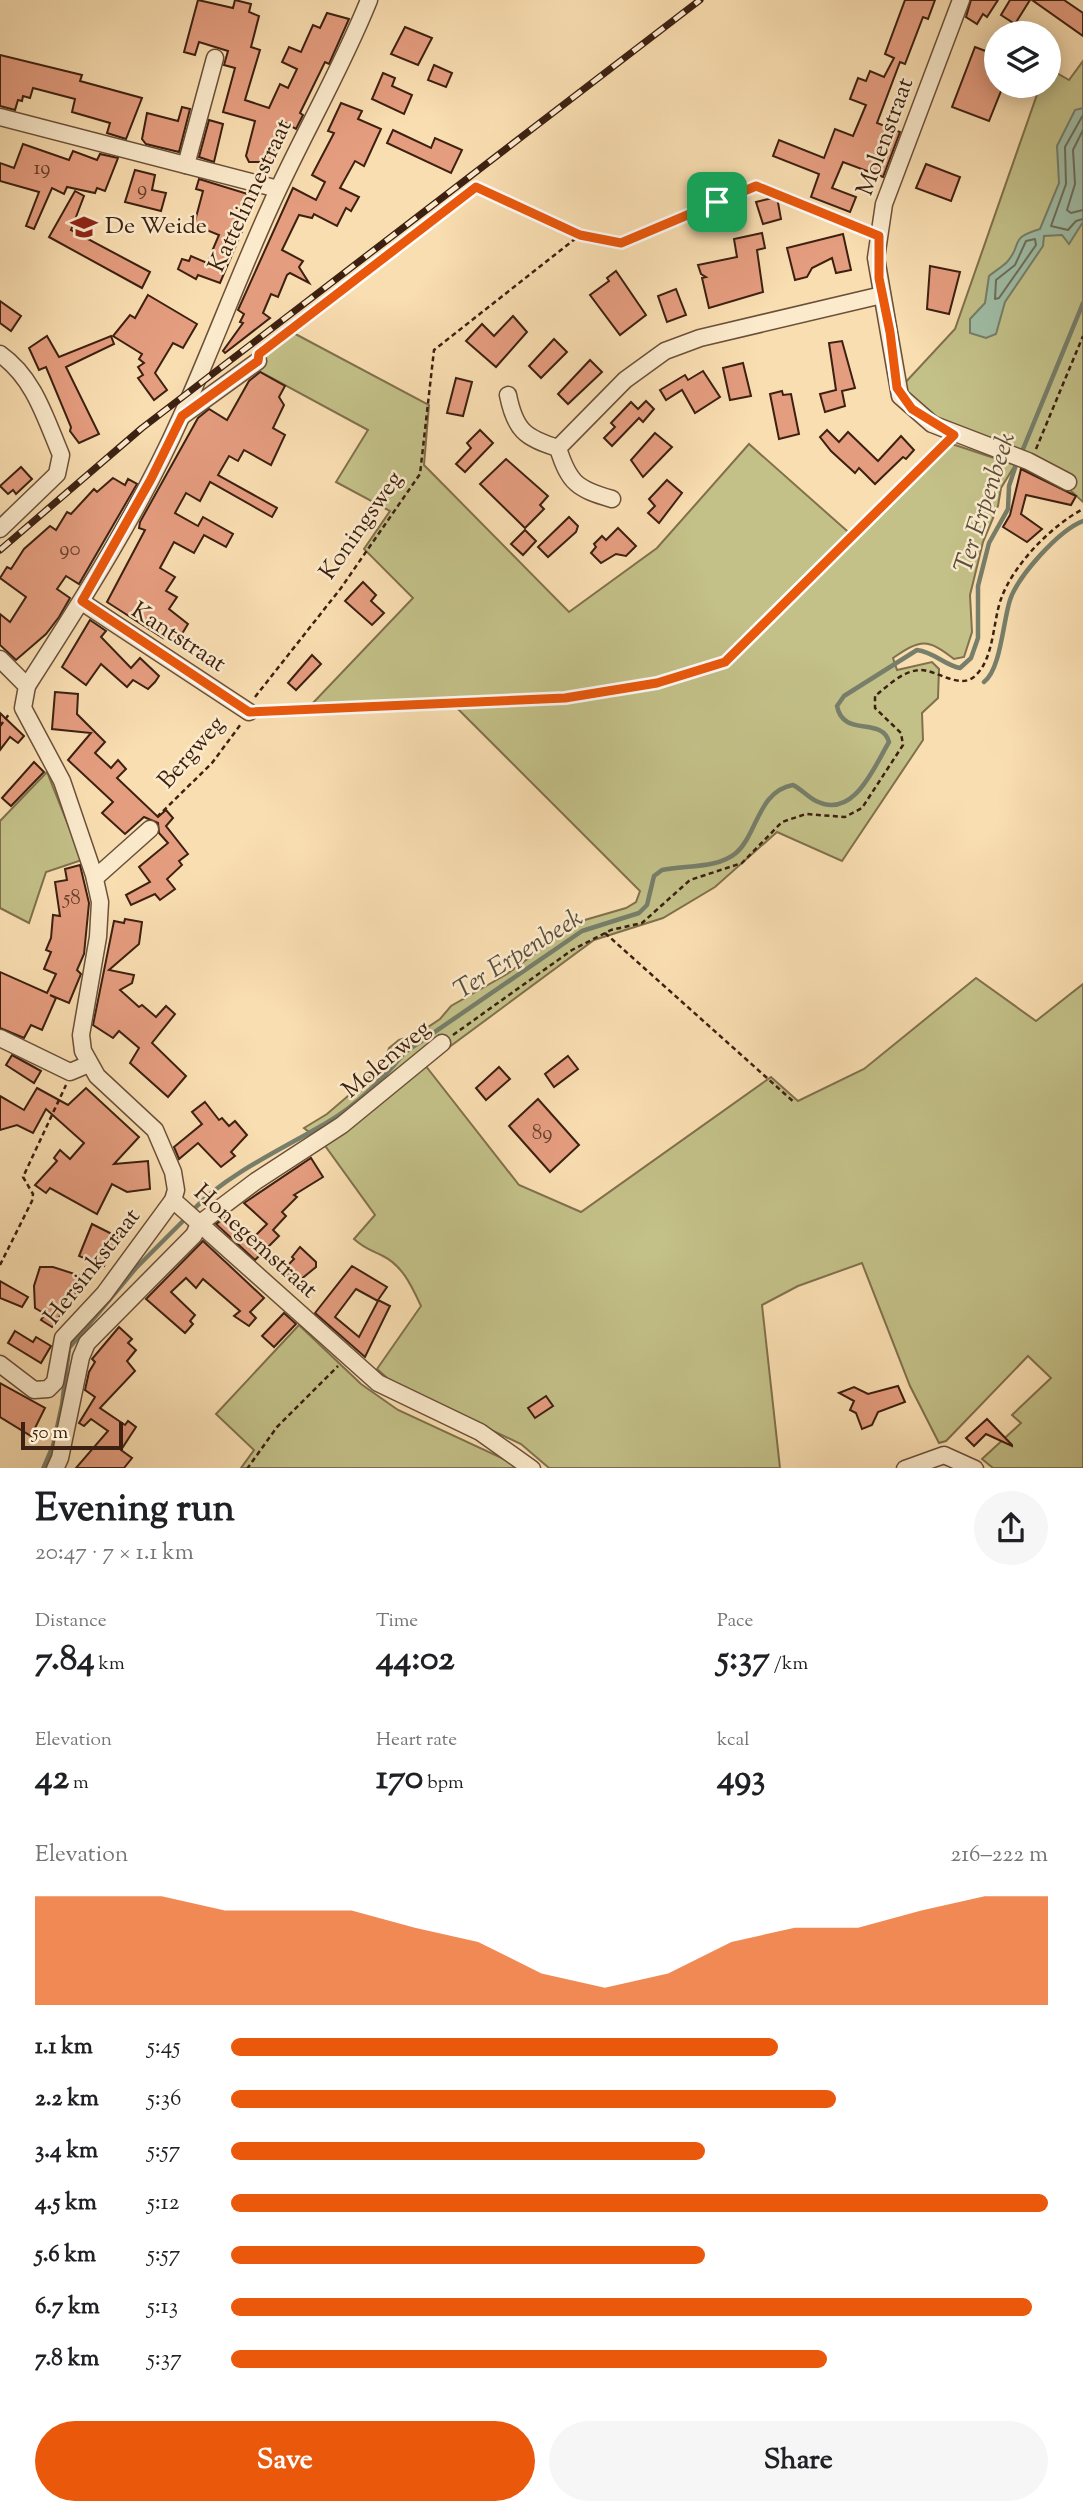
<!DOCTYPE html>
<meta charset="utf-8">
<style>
body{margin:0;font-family:"Sorts Mill Goudy",serif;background:#f6f6f6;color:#202124;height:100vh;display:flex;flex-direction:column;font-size:26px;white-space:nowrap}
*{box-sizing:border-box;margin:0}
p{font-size:23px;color:#757577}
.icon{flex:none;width:38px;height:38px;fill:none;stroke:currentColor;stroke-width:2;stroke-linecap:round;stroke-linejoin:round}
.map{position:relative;height:1468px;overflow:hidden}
.sheet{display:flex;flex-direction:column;background:#fff;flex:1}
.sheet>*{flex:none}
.tools{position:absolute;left:984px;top:21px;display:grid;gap:14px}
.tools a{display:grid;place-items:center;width:77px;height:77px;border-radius:50%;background:#fff;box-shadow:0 4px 18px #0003;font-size:35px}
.scale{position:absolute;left:21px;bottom:18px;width:102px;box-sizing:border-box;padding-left:7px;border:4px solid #3c2011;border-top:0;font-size:19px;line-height:24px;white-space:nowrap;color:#3c2011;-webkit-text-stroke:5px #fbeacc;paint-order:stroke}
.pin{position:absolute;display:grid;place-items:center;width:60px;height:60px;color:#fff;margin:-30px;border-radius:14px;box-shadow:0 4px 10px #0006}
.round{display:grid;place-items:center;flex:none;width:74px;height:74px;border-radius:37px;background:#f6f6f6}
.head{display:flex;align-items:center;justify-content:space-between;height:119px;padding:0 35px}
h1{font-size:38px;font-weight:700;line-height:52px}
.metrics{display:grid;grid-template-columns:repeat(3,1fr);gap:10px;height:119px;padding:7px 35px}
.metrics div{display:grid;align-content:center}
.metrics b{font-size:35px;font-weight:700}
.metrics small{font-size:19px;font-weight:400}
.metrics p{font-size:19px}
.chart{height:196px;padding:14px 35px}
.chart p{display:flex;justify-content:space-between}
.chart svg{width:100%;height:126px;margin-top:7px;fill:#ea580c;opacity:.7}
.primary-button{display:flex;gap:14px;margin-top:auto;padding:14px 35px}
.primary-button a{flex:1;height:80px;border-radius:42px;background:#ea580c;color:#fff;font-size:28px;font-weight:700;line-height:80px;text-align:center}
.primary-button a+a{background:#f6f6f6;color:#202124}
ul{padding:0 35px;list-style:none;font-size:23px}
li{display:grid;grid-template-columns:112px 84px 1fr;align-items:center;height:52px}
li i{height:18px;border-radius:9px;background:#ea580c}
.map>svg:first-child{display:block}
</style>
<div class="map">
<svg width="1083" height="1469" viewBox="0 0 1083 1469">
<rect width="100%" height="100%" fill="#f9deb1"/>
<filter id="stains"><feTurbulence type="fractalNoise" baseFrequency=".00286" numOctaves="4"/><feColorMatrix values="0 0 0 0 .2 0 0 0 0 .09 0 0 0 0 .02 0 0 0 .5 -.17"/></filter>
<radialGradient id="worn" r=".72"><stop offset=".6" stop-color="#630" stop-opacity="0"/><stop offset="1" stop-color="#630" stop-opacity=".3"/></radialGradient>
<g fill="#c3c088" stroke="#80704c" stroke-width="2">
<path d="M1083,61V502L1068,488L1021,469L1032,456C992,440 924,425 903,385L955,329L1040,86H1048V68L1069,80Z"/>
<path d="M286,329L429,405L424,465L569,612L657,548L749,444L855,538L952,444L1015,465L1001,488L998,506L983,542L970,595L972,632L964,657L954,659C927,638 921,639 893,658L897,670L932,662L939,669L938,698L922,713L923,740L842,861L777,832L715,887L663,918L594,940L425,1065L519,1185L581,1212L771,1077L798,1101L864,1069L976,978L1036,1021L1083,984V1468H993L982,1459L1021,1423L1012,1415L1051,1378L1028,1356L946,1441L939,1443L910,1386L862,1263L798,1286L762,1305L780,1468H549L521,1444L395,1385L377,1369L421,1306C412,1287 403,1266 383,1256C371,1250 365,1249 354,1239L375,1215L323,1143L304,1128L327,1114L383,1066L389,1048L399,1040L416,1035L440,1019L451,1006L507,974L578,922L626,908L636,902L640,891L455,706H310L413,598L364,549L390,511L336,482L368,430L255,369V355Z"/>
<path d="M47,772L82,860L46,872L29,923L0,908V821Z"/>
<path d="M299,1325L361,1384L398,1410L523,1468H241L254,1450L216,1414Z"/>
</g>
<path fill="#9fbda6" stroke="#777e6a" stroke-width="2" d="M1083,108V222L1069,244L1062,235L1044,236L1043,246L1005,302L996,334L986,338L970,333V319L985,303L989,276C995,271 1002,267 1007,262C1024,243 1007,239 1040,229L1059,183L1057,146L1075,110Z"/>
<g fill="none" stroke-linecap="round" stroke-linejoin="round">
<g stroke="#6e6e5c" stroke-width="2">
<path d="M1083,115L1065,147L1066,184L1051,226L1068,230L1076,221L1083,219"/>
<path d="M1083,130L1073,150L1075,184L1067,210L1071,213L1083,210"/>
<path d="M1035,239L1036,245L999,298L995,299L996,280L1015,265L1026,241Z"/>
</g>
<g stroke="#777e6a" stroke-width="4.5">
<path d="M1021,454L1083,303"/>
<path d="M984,682C1001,669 1003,621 1010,600C1018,576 1059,530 1083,521"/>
<path d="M196,1207C227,1174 288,1146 328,1122C357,1105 383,1079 404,1053L582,931L639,913L647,905L654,876L662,870C685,865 717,869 736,853C757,835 758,791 793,785C801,789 808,797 816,801C854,820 874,767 889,742C882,716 843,738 837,706L844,696L917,650C934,652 944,665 960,668L971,658L978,638V586L989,543L1008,509L1009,486L1017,462"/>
<path d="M43,1469L53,1446L62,1405L69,1348L136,1268L182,1222"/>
</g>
</g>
<g fill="#e59d7f" stroke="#3c2011" stroke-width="2" fill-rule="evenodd">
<path d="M198,0L233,8L235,0L251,4L249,12L259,16L251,47L260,50L245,100L269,108L280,84L288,88L297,69L282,62L289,47L301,52L313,25L320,28L327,13L349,19L329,64L325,62L300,113L303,115L296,129L285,123L273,149L277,150L270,167L259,162H249L246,156L255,121L223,112L235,68L224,65L228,51L199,42L195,55L184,52Z"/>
<path d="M905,0H935L928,19L923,17L905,64L900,62L877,123L900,132L883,177L843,162L832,188L856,197L850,212L811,197L819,174L773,156L779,140L824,158L835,129L853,136L866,105L850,99L858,78L866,81L870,71L884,77L894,58L885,54Z"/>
<path d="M971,0H998L987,17L983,14L977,24L966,17Z"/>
<path d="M1010,0H1030L1015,24L1001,15Z"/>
<path d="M1032,0H1064L1083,13V36Z"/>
<path d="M405,27L432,38L418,65L391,54Z"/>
<path d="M975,47L996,55V86H1003L989,121L952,107Z"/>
<path d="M0,55L82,75L80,81L142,98L126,139L107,133L110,123L72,112L75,99L33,88L30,98L23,96L22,101L18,100L15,110L0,106Z"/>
<path d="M434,65L452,73L446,87L428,80Z"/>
<path d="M383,73L395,78L392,86L412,95L404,114L372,99Z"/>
<path d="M341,103L362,111L358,119L381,129L364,166L355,161L340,188L359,197L351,211L346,208L337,226L314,214L312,218L299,215L282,250L303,261L299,267L309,283L290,273L287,275L278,297L271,294L263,313L270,318L225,353L223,351L243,323L240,322L244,314L238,310L293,188L316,200L325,182L312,175L334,133L328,131Z"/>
<path d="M182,107L190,109L179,152L146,144L142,139L147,113L178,121Z"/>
<path d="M209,120L223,124L214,162L199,157Z"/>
<path d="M393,130L431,148L435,138L462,150L451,173L387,143Z"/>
<path d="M23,144L69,160L73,151L97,160L100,154L118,158L105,191L97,188L95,193L67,187L64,194L52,188L34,229L26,226L39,192L0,181V163L14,168Z"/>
<path d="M926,164L960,177L951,201L916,188Z"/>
<path d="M135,170L155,175L152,190L166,193L161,211L125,202Z"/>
<path d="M199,179L251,195L254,203L220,283L198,275L196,279L178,269L182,259L189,261L191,256L207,263L219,235L194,225L203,191L196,189Z"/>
<path d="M75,191L84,196L71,230L150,272L142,288L49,237Z"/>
<path d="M777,197L781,219L763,224L756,202Z"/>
<path d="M762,233L765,248L757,250L763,292L709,308L702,278L706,277L701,274L698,265L737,257L734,239Z"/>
<path d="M843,234L851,270L836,273L832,258L812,268L807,277L795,280L787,248Z"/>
<path d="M930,266L960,272L949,314L927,309Z"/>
<path d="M616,271L646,315L620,335L590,295L609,281L607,278Z"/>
<path d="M676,289L686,315L667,322L658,296Z"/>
<path d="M148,295L197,324L183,348L173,343L155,373L167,390L154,400L138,378L143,375L138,367L144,363L139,359L142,354L113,336L130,315L135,318Z"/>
<path d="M0,301L21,316L11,331L0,323Z"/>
<path d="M513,316L527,332L496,367L466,341L482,324L494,336Z"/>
<path d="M47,336L59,357L111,336L114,344L66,367L99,434L79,443L70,431L71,427L46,367L39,370L29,348Z"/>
<path d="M554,339L567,352L541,378L529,366Z"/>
<path d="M842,341L855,388L842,391L845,406L825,412L820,394L836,390L829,343Z"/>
<path d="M590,360L602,372L568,404L558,394Z"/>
<path d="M743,363L751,396L730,400L723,368Z"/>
<path d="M703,371L720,397L695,413L682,390L666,400L660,390L685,375L688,380Z"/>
<path d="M260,372L285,386L279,397L284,405L273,428L285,435L271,465L244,450L238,461L229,456L218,475L277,508L272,517L210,482L200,501L186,493L175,513L198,526L203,517L233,534L226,547L204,535L194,553L174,542L160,568L175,577L166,591L177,597L169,609L188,624L177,642L165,634L163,638L107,602L145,530L139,528L140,522L198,418L209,409L227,420L249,381Z"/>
<path d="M456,378L472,382L463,416L447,413Z"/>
<path d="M782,391L783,395L791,394L799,434L779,439L770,394Z"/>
<path d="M646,401L654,409L643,422L639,418L612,446L604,438L615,427L611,423L631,402L638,409Z"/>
<path d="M480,430L493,443L465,472L456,464L471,448L467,443Z"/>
<path d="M827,430L839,442L848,432L878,461L901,436L914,450L906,459L903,457L875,484L859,468L855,473L831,451L820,437Z"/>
<path d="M655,433L672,447L643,477L631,460Z"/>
<path d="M506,459L548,496L540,505L544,509L525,528L480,484Z"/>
<path d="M21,467L32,479L16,494L13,490L8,494L0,486Z"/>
<path d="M1021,469L1076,496L1071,505L1026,495L1021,514L1042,529L1027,542L1003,527L1010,515Z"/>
<path d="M113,478L125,485L128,479L137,484L79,584L66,576L57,589L70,598L59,617L46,634L16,660L0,645V614L10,622L26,597L0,578L7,567L11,569L24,549L50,526L56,530L67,512L71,514L94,489L97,492Z"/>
<path d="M667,480L682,493L659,523L648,513L655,506L649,499Z"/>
<path d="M569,517L578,526L576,532L548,557L538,547Z"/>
<path d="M618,528L636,546L626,556L616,554L601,563L591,553L596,547L594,544L602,536L606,540Z"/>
<path d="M525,530L536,541L523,555L511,544Z"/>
<path d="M363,582L376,595L371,601L384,613L372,625L345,601Z"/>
<path d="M90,620L106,631L101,637L131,668L140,658L159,676L155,682L148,689L133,680L127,687L101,664L86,685L62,667Z"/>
<path d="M312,655L321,664L296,690L288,683Z"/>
<path d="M55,692L78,694L77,714L105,742L95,753L111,768L118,760L126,769L117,778L158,817L166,810L173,818L166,826L188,854L179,861L182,865L167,879L175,889L160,900L155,894L131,905L126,895L150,882L139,867L168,843L159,833L158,823L144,817L125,834L102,813L113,802L68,760L91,733L52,729Z"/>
<path d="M0,713L24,736L18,743L10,737L0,750Z"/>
<path d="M34,762L44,772L11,806L2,798Z"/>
<path d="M80,865L89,903L84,954L77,970L81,974L69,1003L50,995L56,998L42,1030L31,1025L24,1038L0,1028V972L47,993L56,974L44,969L51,952L46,950L51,938L53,915L60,916L55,882L67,880L65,869Z"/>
<path d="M125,919L142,922L139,944L109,970L134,975L132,983L120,990L139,1007L142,1005L156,1017L166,1006L175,1014L152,1043L186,1076L168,1097L130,1063L139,1048L119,1031L113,1038L93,1025L114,921L124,923Z"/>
<path d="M12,1055L41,1071L34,1083L6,1065Z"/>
<path d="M568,1056L578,1069L554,1087L545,1074Z"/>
<path d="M499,1067L510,1079L486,1100L476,1088Z"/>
<path d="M37,1088L68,1105L86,1088L139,1137L114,1164L148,1161L150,1189L127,1192L112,1184L97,1214L50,1188L46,1193L35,1185L57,1161L54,1158L60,1150L70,1159L84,1143L46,1109L33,1133L17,1125L0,1130V1096L24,1110Z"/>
<path d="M538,1099L579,1145L550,1172L509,1126Z"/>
<path d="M205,1102L219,1120L222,1118L229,1126L235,1121L247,1135L231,1152L235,1156L221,1167L198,1143L179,1159L174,1147L202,1124L192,1112Z"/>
<path d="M311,1158L323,1177L294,1195L297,1197L282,1212L286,1216L273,1230L279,1236L255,1260L216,1224L225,1218L251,1240L267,1224L244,1203Z"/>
<path d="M92,1224L118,1237L104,1266L79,1256Z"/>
<path d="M203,1241L264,1298L250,1312L256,1318L249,1326L234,1316L240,1311L203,1279L196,1288L186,1278L171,1292L195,1315L190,1321L193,1324L185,1333L146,1299Z"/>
<path d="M300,1247L316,1262V1267L294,1285L285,1276L292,1269L288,1265L294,1259L292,1257Z"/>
<path d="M352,1266L387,1287L378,1300L390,1306L365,1357L315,1313ZM356,1289L378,1301L359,1337L335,1317Z"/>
<path d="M40,1267H53L87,1278L52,1327L41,1320L45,1314L35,1308L34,1286Z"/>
<path d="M0,1281L28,1297L22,1307L0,1298Z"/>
<path d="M284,1313L296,1324L274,1347L262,1336Z"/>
<path d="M119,1327L132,1339L128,1343L136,1350L127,1361L135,1371L100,1408L125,1425L128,1421L136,1427L121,1450L132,1458L124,1468H76L108,1431L91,1419L84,1426L79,1423L95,1397L85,1390L89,1372L95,1362L92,1359Z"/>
<path d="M15,1331L33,1342L36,1337L51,1346L41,1363L8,1343Z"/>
<path d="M0,1383L45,1408L31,1436L0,1417Z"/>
<path d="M898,1386L905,1402L878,1412L872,1425L862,1429L856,1413L850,1410L854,1401L839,1393L854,1387L868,1394Z"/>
<path d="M546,1396L553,1406L535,1418L528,1408Z"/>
<path d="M987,1419L1012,1445V1446L986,1434L974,1446L966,1438Z"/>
</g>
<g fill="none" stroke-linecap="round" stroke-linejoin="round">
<defs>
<g id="minor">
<path d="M961,0L884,204L876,258L900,396L932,424L1028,461L1068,482"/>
<path d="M0,117L278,189"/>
<path d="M186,165L215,58"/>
<path d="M0,354C34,378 45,417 61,455L57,474L0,529"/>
<path d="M508,395C515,430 525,438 558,448"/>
<path d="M182,416L258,361"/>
<path d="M612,499C577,489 569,483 558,448L625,380L665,351L700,338L882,295"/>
<path d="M82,602L249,712"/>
<path d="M0,659L27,686L23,708L62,781L94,875L100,902L98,937L81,1035L83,1051L97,1076L155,1130L173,1172L176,1190L173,1200L104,1294L63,1338L55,1382L48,1389L34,1390L0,1364"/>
<path d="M27,686C83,599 140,510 182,415C213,346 239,275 271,205C302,136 341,70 369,0"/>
<path d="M95,878L150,829"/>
<path d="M0,1038L70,1072L89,1064"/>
<path d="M173,1200L378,1383L480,1432L532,1469"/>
<path d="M55,1469L60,1458L81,1357L87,1343L194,1235L199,1224L256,1181L342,1125L442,1043"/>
<path d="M905,1469L944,1455L975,1469"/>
</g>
</defs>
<use href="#minor" stroke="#6b5039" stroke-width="19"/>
<g stroke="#3c2011" stroke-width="2.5" stroke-dasharray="5 3.5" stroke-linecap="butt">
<path d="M266,348L476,187L580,235L621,243L756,186L866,231"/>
<path d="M1036,449L1083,336"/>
<path d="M255,697L341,588L420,474L434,350L580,235"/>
<path d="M263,711L565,697L657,683L725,662L946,443"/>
<path d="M0,726L10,713"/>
<path d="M157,817L212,763L241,724"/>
<path d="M605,933L795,1103"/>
<path d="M453,1035L572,950L611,930L642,923L690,880L742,863L782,822L806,814L845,817L862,808L903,745L901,733L875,708V696C888,686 902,671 920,670C938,670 961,691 976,675C994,658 993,621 1001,599C1013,565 1051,526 1083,509"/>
<path d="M0,1265L32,1201L33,1194L23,1177L66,1085"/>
<path d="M247,1469L277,1427L338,1366"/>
</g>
<use href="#minor" stroke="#fbeacc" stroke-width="16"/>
<defs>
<path id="rail" d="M0,550L142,428L700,0"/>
</defs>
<use href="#rail" stroke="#3c2011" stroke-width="7"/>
<use href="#rail" stroke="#fbeacc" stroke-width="4.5" stroke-dasharray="13" stroke-linecap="butt"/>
</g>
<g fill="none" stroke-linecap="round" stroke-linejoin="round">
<defs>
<path id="route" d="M756,186L879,236V278L890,332L897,388L912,409L954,435L725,662L657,683L565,698L249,712L82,601L151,479L182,416L258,361L259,354L476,187L580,235L621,243Z"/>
</defs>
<use href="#route" stroke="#fff" stroke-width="14"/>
<use href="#route" stroke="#ea580c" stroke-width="9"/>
</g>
<defs>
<symbol id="school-bare" viewBox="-9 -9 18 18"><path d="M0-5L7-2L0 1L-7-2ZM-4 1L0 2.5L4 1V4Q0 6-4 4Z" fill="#8f2418" stroke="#fbeacc" stroke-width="2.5" paint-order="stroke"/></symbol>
</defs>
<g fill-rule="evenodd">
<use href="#school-bare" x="65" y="208" width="38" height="38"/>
</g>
<g text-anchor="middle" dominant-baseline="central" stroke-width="5" stroke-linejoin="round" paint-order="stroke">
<g font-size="21" fill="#663f2c">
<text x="42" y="169">19</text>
<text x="142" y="190">9</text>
<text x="70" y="550">90</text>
<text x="72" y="899">58</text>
<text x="542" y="1134">89</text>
</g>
<g font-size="24" fill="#3c2011" stroke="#fbeacc">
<text transform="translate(886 137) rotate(-70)">Molenstraat</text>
<text transform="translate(251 196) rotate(-65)">Kattelinnestraat</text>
<text transform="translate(362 526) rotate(-55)">Koningsweg</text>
<text transform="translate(178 638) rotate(33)">Kantstraat</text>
<text transform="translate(192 753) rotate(-49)">Bergweg</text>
<text transform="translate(387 1060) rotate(-40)">Molenweg</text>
<text transform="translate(255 1242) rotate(42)">Honegemstraat</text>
<text transform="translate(93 1267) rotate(-52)">Hersinkstraat</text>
</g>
<g font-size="24" fill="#3c2011" stroke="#fbeacc" text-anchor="start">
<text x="105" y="227">De Weide</text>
</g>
<g font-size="26" font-style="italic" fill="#5a4f3e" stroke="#fbeacc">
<text transform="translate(986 503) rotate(-72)">Ter Erpenbeek</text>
<text transform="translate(519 955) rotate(-32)">Ter Erpenbeek</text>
</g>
</g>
<rect width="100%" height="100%" filter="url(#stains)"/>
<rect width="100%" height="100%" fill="url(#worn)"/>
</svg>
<div class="tools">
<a><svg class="icon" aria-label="layers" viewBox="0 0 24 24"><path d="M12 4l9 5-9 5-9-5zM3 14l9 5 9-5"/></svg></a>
</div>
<div class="scale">50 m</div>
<div class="pin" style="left:717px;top:202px;background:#1e9e55"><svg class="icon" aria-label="arrive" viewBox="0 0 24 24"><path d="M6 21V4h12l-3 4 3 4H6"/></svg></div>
</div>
<section class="sheet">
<div class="head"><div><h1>Evening run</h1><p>20:47 · 7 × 1.1 km</p></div><a class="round"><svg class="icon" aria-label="share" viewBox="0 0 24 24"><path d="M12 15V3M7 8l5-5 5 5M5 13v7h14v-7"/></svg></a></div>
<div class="metrics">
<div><p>Distance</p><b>7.84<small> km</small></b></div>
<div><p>Time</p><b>44:02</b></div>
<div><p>Pace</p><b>5:37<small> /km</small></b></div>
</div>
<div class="metrics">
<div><p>Elevation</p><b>42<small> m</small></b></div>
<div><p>Heart rate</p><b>170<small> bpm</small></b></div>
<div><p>kcal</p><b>493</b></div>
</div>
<div class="chart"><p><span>Elevation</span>216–222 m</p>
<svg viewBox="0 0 160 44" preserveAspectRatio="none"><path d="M0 44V6L10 6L20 6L30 11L40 11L50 11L60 17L70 22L80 33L90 38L100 33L110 22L120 17L130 17L140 11L150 6L160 6V44z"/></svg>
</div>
<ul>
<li><b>1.1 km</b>5:45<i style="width:67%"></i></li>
<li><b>2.2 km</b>5:36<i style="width:74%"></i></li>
<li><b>3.4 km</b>5:57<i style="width:58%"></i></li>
<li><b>4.5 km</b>5:12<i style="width:100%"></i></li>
<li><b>5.6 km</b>5:57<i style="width:58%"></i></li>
<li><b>6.7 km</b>5:13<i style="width:98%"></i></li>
<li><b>7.8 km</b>5:37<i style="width:73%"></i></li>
</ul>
<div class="primary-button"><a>Save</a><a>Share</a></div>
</section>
